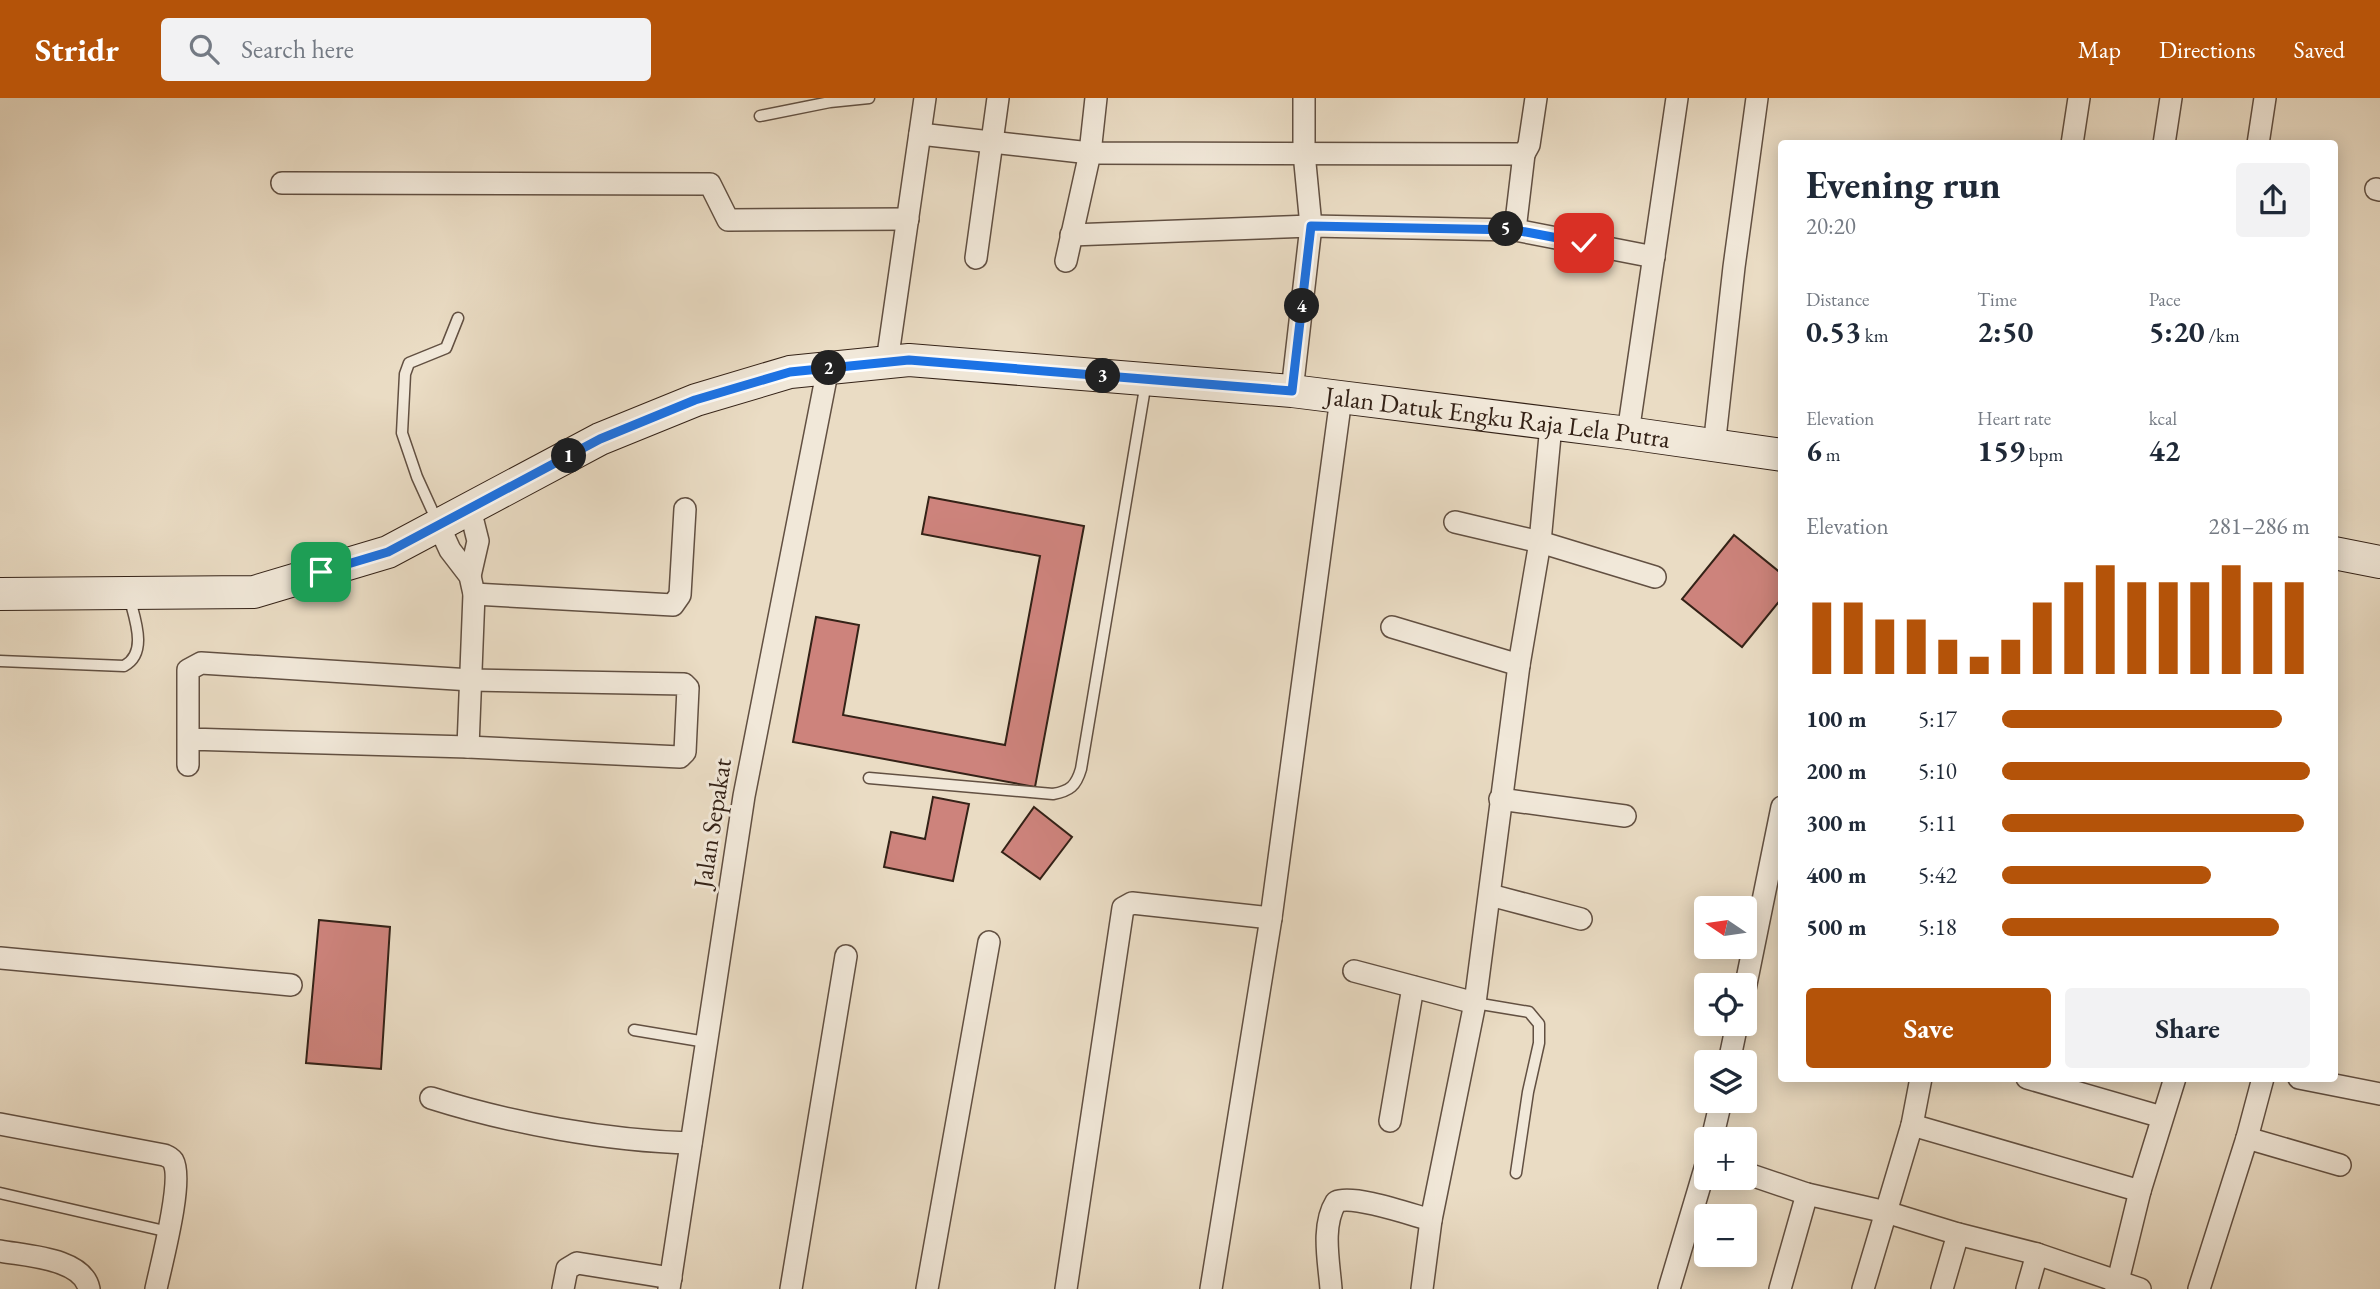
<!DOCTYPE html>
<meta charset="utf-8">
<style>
body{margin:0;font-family:"EB Garamond",serif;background:#f2f2f3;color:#1f2937;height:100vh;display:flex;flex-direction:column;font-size:26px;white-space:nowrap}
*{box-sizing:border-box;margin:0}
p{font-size:23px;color:#747a83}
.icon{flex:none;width:38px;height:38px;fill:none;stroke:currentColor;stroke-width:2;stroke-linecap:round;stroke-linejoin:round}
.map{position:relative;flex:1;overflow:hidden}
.drawer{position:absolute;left:1778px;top:42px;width:560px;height:942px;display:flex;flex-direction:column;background:#fff;border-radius:7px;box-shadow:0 4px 18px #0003}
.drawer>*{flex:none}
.needle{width:46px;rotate:283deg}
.tools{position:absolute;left:1694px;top:798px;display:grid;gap:14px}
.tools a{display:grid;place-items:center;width:63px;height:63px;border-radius:7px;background:#fff;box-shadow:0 4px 18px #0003;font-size:35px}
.pin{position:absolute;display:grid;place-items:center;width:60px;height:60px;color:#fff;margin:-30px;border-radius:14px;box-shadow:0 4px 10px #0006}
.km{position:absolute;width:35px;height:35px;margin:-18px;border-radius:50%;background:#222;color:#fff;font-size:19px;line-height:35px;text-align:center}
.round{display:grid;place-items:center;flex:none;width:74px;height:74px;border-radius:7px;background:#f2f2f3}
.headline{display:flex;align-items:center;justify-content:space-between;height:119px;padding:0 28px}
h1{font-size:38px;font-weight:700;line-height:52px}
.stats{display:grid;grid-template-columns:repeat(3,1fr);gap:10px;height:119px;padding:7px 28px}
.stats div{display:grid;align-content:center}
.stats b{font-size:30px;font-weight:700}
.stats small{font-size:19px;font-weight:400}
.stats p{font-size:19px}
.chart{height:196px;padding:14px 28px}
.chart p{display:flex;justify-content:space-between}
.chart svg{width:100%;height:126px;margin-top:7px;stroke:#b45309;stroke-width:6}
.cta{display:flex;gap:14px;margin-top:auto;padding:14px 28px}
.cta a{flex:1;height:80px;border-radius:7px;background:#b45309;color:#fff;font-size:28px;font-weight:700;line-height:80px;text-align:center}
.cta a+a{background:#f2f2f3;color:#1f2937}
ul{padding:0 28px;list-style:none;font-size:23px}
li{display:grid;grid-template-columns:112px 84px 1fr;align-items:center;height:52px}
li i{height:18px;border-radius:9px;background:#b45309}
header{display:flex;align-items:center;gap:42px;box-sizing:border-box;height:98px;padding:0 35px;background:#b45309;color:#fff}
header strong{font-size:33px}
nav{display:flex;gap:38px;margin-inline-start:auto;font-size:24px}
.search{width:490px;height:63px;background:#f2f2f3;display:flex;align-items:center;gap:18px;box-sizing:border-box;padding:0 24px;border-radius:7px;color:#747a83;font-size:26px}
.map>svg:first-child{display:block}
</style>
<header>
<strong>Stridr</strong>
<div class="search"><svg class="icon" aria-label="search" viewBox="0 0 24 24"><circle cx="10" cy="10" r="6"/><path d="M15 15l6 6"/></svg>Search here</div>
<nav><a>Map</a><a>Directions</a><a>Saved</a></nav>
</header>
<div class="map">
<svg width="2380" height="1191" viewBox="0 0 2380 1191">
<rect width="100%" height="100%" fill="#eadcc4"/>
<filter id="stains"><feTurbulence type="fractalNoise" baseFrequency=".00286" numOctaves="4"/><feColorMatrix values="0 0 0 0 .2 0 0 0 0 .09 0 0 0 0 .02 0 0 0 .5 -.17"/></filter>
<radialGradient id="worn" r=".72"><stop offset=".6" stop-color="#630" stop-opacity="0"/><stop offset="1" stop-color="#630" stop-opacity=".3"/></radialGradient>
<g fill="#cd837c" stroke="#342217" stroke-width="2">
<path d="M929,399L1084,428L1035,689L793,644L816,519L859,527L843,617L1005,647L1040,458L922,436Z"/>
<path d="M1734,437L1782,476V500L1742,549L1682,501Z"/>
<path d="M933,699L969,706L953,783L884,769L891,734L925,741Z"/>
<path d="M1034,709L1072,739L1040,781L1002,754Z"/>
<path d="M319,822L390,829L381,971L306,965Z"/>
</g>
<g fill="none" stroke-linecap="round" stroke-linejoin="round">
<defs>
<g id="lane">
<path d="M760,18L830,4L869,0"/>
<path d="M437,423L417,379L402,335L405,276L409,265L446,250L458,220"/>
<path d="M0,563L124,568C149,555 134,519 129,498"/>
<path d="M869,680L1053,696C1070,693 1076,688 1081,671L1146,284"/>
<path d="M1475,905L1529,914L1539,926V945L1528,994L1516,1075"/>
<path d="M634,932L706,944"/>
<path d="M0,1095L169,1134"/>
</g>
<g id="street">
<path d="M920,36L1090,55L1524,56L1529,47L1536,0"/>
<path d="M2072,46L2079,0"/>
<path d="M2164,46L2171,0"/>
<path d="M2258,46L2265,0"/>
<path d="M282,85L710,86L728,122L908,121"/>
<path d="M2376,91L2380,92"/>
<path d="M1515,132L1524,56"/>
<path d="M1071,137L1311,128L1515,132L1654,159"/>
<path d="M976,160L998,0"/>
<path d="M1066,163L1090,55L1096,0"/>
<path d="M887,264L925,0"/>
<path d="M1292,293L1311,128L1304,55V0"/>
<path d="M1628,335L1677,0"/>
<path d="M1714,349L1734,169L1757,0"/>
<path d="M470,411L478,443L470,478"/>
<path d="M1455,424L1540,444L1655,479"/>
<path d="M438,426L450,452L470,478L474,496L468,649"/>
<path d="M474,496L673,507L680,497L685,411"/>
<path d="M1392,529L1519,567"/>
<path d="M188,641L468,649L680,659L685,654L688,590L684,586L471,582L201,565L188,572V667"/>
<path d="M1500,701L1625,718"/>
<path d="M1490,797L1581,821"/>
<path d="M0,860L291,887"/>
<path d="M1354,873L1475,905"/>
<path d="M1745,891L1782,709"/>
<path d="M1729,964L1737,926"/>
<path d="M2027,980L2162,1019"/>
<path d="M2299,980L2380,996"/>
<path d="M431,1000C510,1025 608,1043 691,1045"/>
<path d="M1390,1023L1413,889"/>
<path d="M0,1026L164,1057C169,1059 170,1059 173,1063C184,1082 161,1167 156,1191"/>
<path d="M1912,1027L2140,1093"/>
<path d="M2247,1040L2340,1067"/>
<path d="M1712,1041L1721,1003"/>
<path d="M1745,1075L1807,1096L1886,1114L1958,1136L2037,1156L2140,1191"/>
<path d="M0,1153C26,1158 83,1160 89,1191"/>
<path d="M563,1191L567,1171L577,1165L671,1180"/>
<path d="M669,1191L744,698L828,270"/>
<path d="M791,1191L846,858"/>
<path d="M927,1191L989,844"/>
<path d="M1066,1191L1123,810L1132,805L1271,820"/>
<path d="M1211,1191L1271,820L1341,300"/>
<path d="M1331,1191C1329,1164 1321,1128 1336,1104C1353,1096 1412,1117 1431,1122"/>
<path d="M1422,1191L1431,1122L1475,905L1519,567L1540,444L1551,327"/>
<path d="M1669,1191L1706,1067"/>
<path d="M1780,1191L1807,1096"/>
<path d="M1863,1191L1912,1027L1921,980"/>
<path d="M1942,1191L1958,1136"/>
<path d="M2027,1191L2037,1156"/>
<path d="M2116,1191L2140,1093L2175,980"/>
<path d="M2199,1191L2247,1040L2263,980"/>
</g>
<g id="secondary">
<path d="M2334,455L2380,464"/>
<path id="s1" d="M0,496L254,494L388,454L600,341L696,302L790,274L909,262L1292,293L1628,335L1782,357"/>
</g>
</defs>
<use href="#lane" stroke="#625042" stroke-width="13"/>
<use href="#street" stroke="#625042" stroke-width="24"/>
<use href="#secondary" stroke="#342217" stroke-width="34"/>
<use href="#lane" stroke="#f1e8d9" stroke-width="10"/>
<use href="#street" stroke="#f1e8d9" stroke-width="21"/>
<use href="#secondary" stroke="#f1e8d9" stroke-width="32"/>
</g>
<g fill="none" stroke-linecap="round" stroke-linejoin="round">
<defs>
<path id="route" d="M321,474L388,454L600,341L695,302L790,274L909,262L1292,293L1311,128L1515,132L1584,145"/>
</defs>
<use href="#route" stroke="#fff" stroke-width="14"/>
<use href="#route" stroke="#1a73e8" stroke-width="9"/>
</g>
<g text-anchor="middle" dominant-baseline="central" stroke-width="6" stroke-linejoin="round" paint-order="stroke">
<g font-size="26" fill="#342217" stroke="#f1e8d9">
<text stroke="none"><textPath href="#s1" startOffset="1547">Jalan Datuk Engku Raja Lela Putra</textPath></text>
<text transform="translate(712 725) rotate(-81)">Jalan Sepakat</text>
</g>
</g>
<rect width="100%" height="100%" filter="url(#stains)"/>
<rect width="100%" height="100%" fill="url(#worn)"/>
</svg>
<div class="tools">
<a><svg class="needle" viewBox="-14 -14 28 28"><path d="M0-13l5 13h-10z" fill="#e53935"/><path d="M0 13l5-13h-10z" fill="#747a83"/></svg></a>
<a><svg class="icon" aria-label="locate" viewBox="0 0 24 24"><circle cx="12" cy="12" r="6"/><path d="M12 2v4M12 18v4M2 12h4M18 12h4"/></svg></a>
<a><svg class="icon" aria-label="layers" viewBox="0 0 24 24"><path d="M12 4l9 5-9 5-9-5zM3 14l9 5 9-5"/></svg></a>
<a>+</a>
<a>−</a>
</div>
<div class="pin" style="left:321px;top:474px;background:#1e9e55"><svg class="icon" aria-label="arrive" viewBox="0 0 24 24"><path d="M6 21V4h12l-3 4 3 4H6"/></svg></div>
<div class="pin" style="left:1584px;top:145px;background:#d93025"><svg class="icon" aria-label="check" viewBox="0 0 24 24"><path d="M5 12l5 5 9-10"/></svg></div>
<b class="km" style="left:569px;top:358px">1</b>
<b class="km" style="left:829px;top:270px">2</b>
<b class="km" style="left:1103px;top:278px">3</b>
<b class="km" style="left:1302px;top:208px">4</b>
<b class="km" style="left:1506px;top:131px">5</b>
<section class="drawer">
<div class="headline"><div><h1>Evening run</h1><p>20:20</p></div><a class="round"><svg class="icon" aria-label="share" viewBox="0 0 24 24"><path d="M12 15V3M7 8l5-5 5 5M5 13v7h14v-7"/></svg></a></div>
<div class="stats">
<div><p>Distance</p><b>0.53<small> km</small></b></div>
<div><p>Time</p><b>2:50</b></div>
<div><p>Pace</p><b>5:20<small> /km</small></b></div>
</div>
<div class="stats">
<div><p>Elevation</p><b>6<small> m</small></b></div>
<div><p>Heart rate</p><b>159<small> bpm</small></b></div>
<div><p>kcal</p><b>42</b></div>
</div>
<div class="chart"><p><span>Elevation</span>281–286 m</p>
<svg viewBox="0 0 160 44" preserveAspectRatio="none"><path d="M5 44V19M15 44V19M25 44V25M35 44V25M45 44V32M55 44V38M65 44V32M75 44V19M85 44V12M95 44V6M105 44V12M115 44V12M125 44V12M135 44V6M145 44V12M155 44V12"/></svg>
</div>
<ul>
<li><b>100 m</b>5:17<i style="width:91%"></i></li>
<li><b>200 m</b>5:10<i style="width:100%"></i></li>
<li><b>300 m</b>5:11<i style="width:98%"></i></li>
<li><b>400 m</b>5:42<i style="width:68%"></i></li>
<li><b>500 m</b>5:18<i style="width:90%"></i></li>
</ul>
<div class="cta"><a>Save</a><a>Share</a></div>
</section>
</div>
